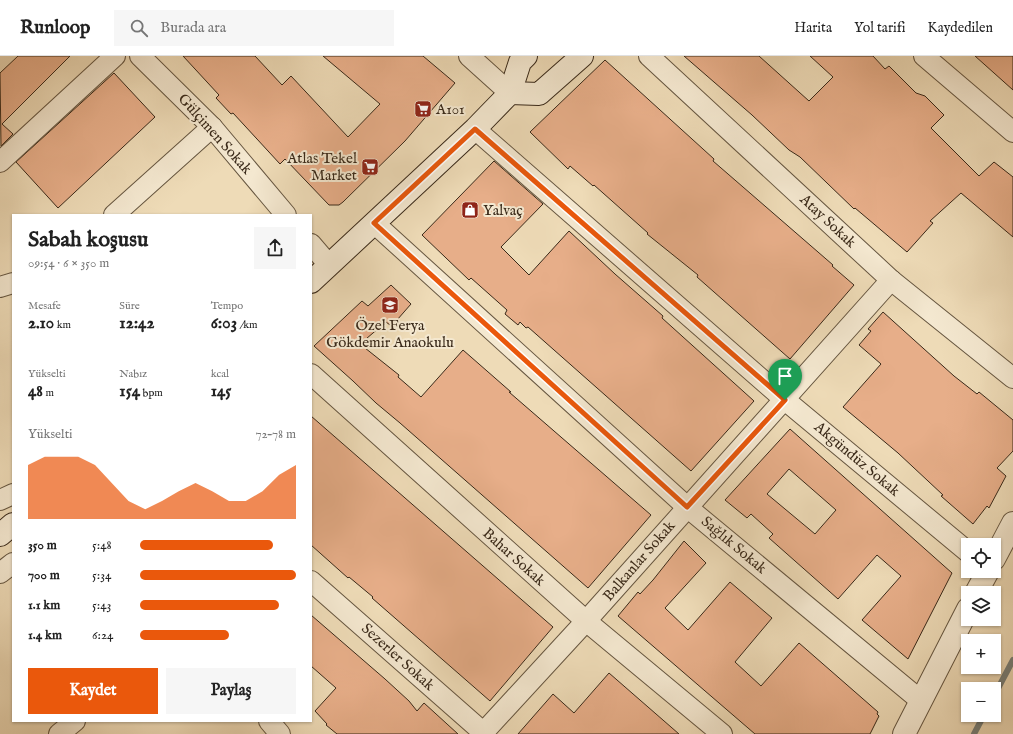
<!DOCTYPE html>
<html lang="tr">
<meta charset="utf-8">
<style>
body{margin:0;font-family:"IM FELL English",serif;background:#f6f6f6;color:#222;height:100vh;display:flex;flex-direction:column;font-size:15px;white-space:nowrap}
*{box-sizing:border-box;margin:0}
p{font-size:13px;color:#767676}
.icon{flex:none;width:22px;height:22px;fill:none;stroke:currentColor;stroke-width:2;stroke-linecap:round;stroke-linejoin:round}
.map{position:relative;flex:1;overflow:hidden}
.sheet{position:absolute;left:12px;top:158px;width:300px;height:508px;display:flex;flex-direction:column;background:#fff;border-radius:0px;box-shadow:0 1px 3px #0004}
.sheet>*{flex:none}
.controls{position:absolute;left:961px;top:482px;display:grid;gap:8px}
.controls a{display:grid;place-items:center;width:40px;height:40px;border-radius:0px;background:#fff;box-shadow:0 1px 3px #0004;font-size:20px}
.pin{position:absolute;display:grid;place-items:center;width:34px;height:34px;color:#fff;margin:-41px -17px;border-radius:50% 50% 50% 0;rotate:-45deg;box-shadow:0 0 4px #0007}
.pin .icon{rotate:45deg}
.round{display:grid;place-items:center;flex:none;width:42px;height:42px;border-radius:0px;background:#f6f6f6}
.overview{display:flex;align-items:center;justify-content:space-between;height:68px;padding:0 16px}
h1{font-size:22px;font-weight:800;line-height:30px}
.metrics{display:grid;grid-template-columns:repeat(3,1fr);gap:6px;height:68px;padding:4px 16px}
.metrics div{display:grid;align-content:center}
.metrics b{font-size:17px;font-weight:800}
.metrics small{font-size:11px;font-weight:400}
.metrics p{font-size:11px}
.chart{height:112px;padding:8px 16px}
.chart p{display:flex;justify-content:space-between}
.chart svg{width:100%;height:72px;margin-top:4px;fill:#ea580c;opacity:.7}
.primary-button{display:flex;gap:8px;margin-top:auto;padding:8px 16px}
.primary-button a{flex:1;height:46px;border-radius:0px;background:#ea580c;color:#fff;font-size:16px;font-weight:800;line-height:46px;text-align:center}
.primary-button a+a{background:#f6f6f6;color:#222}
ul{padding:0 16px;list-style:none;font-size:13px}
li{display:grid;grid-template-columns:64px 48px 1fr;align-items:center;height:30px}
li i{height:10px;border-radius:5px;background:#ea580c}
header{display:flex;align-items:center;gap:24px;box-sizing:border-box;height:56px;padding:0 20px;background:#fff;border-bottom:1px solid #e0e0e0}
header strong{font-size:19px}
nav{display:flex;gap:22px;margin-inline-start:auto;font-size:14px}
.search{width:280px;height:36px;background:#f6f6f6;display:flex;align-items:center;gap:10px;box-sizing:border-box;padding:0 14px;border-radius:0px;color:#767676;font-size:15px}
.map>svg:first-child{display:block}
</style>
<header>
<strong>Runloop</strong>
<div class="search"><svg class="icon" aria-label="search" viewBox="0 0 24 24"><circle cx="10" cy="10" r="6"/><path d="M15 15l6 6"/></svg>Burada ara</div>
<nav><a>Harita</a><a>Yol tarifi</a><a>Kaydedilen</a></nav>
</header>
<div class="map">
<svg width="1013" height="678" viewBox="0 0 1013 678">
<rect width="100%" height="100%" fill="#eedbb7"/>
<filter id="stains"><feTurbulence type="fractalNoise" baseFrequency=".005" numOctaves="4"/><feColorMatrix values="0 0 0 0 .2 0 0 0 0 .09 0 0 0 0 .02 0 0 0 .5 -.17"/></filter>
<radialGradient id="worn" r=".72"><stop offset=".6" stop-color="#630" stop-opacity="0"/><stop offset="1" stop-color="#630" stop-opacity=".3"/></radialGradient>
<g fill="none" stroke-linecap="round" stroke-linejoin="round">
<g stroke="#767f7a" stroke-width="6">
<path d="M994,640L1013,604"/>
<path d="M974,678L984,659"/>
</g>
</g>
<g fill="#e7ae89" stroke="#392919" fill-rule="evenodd">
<path d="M18,0H70L2,68L13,78L1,90L0,17Z"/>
<path d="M183,0H255L282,29L291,20L348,81L380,48L323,0H423L455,27L405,85L343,146L339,149H329L285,103L280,108L233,57L231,58L216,42L219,39Z"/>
<path d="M684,0H759L809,45L833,21L810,0H873L885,13L889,10L916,37L925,40L944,59L931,72L979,120L994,106L1013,121V181L961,137L930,165L933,167L907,196L855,152L854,153L800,101L789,94L752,59Z"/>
<path d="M975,0H1013V34Z"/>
<path d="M605,4L714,103L713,105L833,209L832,210L854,229L790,303L697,221L698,219L647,178L648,177L594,129L593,130L570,110L568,113L530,76Z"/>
<path d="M114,17L155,61L58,152L16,106Z"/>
<path d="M494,105L543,148L501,191L529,219L569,175L615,218L663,260L662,262L754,345L691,415L528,271L526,272L520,266L518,269L505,258L507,254L471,222L469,224L422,179Z"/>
<path d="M391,229L411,248L397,264L395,263L390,269L386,266L360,288L399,319L398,321L421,341L463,294L511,336H509L651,459L588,532L400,367L376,347L353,325L314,290L362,245L368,250Z"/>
<path d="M883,256L954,320L977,338L979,336L1013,364V395L997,412L1006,420L989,452L987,450L973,468L941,440L943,439L898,397L843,351L881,308L859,289L871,275L868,273Z"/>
<path d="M311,360L553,571L490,645L372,542L373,541L349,521L348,522L311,489Z"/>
<path d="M790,373L952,517L908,603L862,564L901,520L877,499L838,543L769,482L773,478L751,458L747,462L725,444ZM789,413L836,454L815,478L767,438Z"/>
<path d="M684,485L706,507L665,552L688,574L730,526L772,562L735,606L761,630L799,587L878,656L877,658L879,660L870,678H755L618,560L638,536L640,538L653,524Z"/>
<path d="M311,559L385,623L409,645L417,655L424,647L458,678H337L326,669L327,668L315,655L336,632L311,610Z"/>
<path d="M609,617L679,678H518L553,638L574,657Z"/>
</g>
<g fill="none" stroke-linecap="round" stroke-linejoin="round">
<defs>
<g id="minor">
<path d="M140,0L212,71L286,159"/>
<path d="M469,0L510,37"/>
<path d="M649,0L891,224L1013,322"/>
<path d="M924,0L1013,76"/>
<path d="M475,73L785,344L968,496"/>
<path d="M0,106L115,0"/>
<path d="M114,159L212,71"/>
<path d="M374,167L687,451L920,644"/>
<path d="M311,188L329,209"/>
<path d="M0,231L13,227"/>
<path d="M311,318L586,565L722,678"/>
<path d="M0,444L13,438"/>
<path d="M0,517L13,507"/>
<path d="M311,525L485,678"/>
<path d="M269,665L280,678"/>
<path d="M59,678L75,665"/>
<path d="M482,678L586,565L891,224"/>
</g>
<g id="tertiary">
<path d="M994,503L1013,467"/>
<path d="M976,537L988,515"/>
<path d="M904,678L968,553"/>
</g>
<g id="secondary">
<path d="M510,37L539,38L582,0"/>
<path d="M311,226L475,73L510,37L520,6L526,0"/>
<path d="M0,479L13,468"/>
</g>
</defs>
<use href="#minor" stroke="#665640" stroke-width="22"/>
<use href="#tertiary" stroke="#665640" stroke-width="24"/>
<use href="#secondary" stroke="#392919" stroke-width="24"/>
<use href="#minor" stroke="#f4e8d0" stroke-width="20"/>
<use href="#tertiary" stroke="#f4e8d0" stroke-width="22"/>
<use href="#secondary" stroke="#f4e8d0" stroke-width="22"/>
</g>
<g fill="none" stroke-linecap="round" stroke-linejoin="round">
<defs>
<path id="route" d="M475,73L785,344L687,451L374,167Z"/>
</defs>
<use href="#route" stroke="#fff" stroke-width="8"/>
<use href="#route" stroke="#ea580c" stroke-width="5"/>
</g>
<defs>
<symbol id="supermarket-square" viewBox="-11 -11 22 22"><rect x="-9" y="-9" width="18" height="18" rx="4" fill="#8f2418" stroke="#f4e8d0"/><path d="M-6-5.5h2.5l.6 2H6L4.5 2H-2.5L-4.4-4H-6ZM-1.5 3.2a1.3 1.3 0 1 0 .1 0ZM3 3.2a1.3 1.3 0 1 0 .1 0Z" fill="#fff"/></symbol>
<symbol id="shop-square" viewBox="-11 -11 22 22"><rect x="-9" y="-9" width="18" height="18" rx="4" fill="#8f2418" stroke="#f4e8d0"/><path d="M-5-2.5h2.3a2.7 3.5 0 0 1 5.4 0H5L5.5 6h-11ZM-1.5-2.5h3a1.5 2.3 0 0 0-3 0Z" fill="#fff"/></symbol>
<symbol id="school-square" viewBox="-11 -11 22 22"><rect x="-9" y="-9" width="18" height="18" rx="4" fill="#8f2418" stroke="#f4e8d0"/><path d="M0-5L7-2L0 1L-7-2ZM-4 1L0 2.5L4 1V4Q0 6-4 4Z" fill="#fff"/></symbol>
</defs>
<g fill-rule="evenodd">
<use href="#supermarket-square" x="413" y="43" width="20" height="20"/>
<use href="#supermarket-square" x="360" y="101" width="20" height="20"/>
<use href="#shop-square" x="460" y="144" width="20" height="20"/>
<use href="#school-square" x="380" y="239" width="20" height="20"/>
</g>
<g text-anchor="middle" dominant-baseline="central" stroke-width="4" stroke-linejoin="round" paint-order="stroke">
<g font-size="15" fill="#392919" stroke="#f4e8d0" text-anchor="start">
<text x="436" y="53">A101</text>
<text x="357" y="102" text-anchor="end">Atlas Tekel<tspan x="357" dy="17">Market</tspan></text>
<text x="483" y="154">Yalvaç</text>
<text x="390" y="269" text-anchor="middle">Özel Ferya<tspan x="390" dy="17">Gökdemir Anaokulu</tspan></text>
</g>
<g font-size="15" fill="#392919" stroke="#f4e8d0">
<text transform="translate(215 78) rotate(48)">Gülçimen Sokak</text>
<text transform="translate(828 165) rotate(43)">Atay Sokak</text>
<text transform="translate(857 403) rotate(40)">Akgündüz Sokak</text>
<text transform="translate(734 489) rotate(40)">Sağlık Sokak</text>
<text transform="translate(514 501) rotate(42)">Bahar Sokak</text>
<text transform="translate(639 505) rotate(-49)">Balkanlar Sokak</text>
<text transform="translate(398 601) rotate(42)">Sezerler Sokak</text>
</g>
</g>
<rect width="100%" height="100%" filter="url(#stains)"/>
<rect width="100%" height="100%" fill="url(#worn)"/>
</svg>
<div class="controls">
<a><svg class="icon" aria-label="locate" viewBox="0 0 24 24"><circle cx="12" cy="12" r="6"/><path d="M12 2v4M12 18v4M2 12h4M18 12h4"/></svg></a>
<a><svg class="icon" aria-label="layers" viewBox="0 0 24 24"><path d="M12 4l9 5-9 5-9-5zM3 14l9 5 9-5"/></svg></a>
<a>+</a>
<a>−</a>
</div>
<div class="pin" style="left:785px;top:344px;background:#1e9e55"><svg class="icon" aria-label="arrive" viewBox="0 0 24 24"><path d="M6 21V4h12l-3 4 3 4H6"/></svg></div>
<section class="sheet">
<div class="overview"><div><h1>Sabah koşusu</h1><p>09:54 · 6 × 350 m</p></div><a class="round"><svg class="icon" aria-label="share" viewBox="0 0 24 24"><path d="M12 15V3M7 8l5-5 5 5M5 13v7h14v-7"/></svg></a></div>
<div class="metrics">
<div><p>Mesafe</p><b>2.10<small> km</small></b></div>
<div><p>Süre</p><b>12:42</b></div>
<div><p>Tempo</p><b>6:03<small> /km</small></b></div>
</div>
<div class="metrics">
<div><p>Yükselti</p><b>48<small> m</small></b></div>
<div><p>Nabız</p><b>154<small> bpm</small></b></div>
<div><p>kcal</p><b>145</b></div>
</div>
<div class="chart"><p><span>Yükselti</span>72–78 m</p>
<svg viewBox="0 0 160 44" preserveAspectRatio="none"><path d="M0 44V11L10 6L20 6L30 6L40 11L50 22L60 33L70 38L80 33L90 27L100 22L110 27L120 33L130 33L140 27L150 17L160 11V44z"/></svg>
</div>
<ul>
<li><b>350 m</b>5:48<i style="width:85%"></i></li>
<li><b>700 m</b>5:34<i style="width:100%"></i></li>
<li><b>1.1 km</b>5:43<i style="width:89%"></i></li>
<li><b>1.4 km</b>6:24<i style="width:57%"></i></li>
</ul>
<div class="primary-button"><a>Kaydet</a><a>Paylaş</a></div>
</section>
</div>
